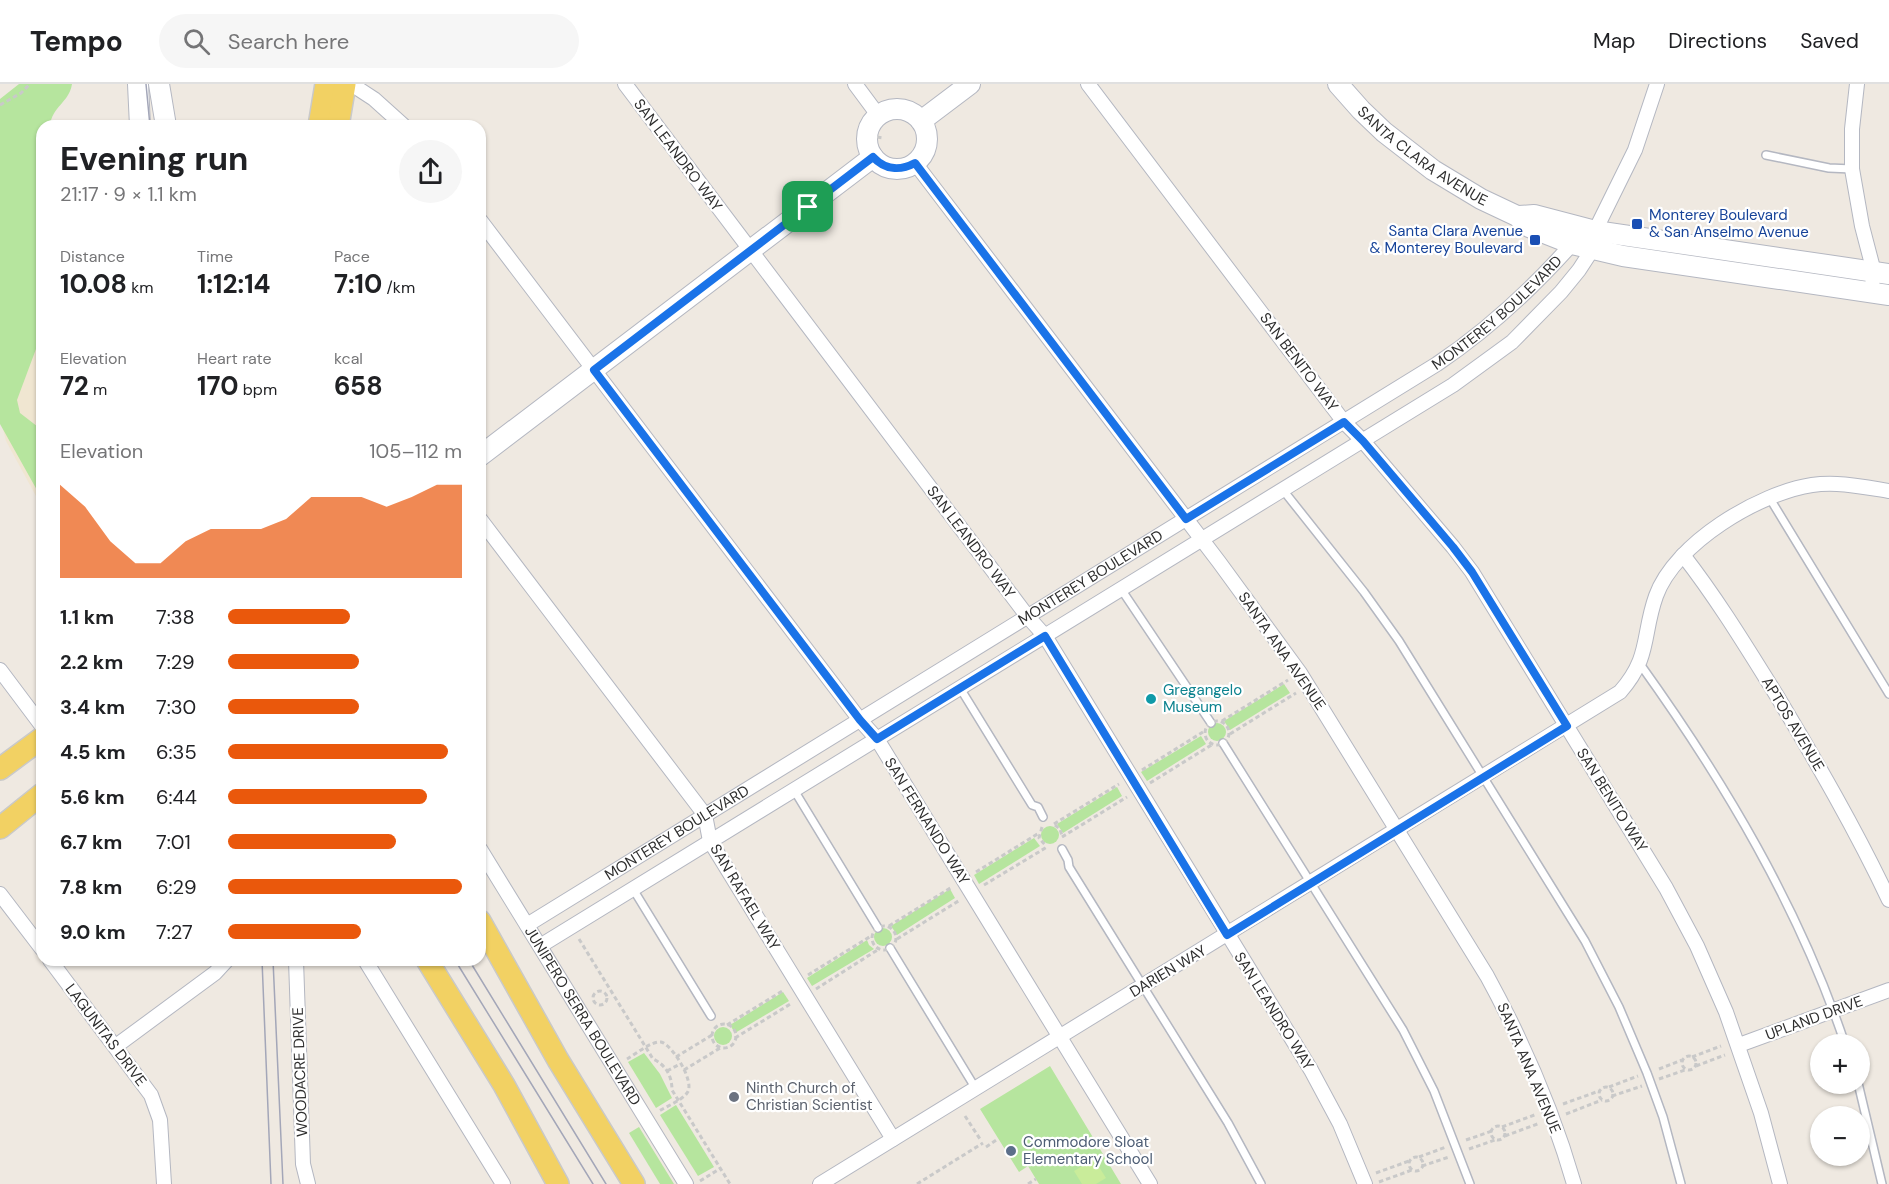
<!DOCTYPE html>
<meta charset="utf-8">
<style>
body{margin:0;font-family:"DM Sans",sans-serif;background:#f6f6f6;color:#202124;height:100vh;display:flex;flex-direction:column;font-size:22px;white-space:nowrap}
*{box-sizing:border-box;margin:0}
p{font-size:20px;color:#757577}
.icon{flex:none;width:33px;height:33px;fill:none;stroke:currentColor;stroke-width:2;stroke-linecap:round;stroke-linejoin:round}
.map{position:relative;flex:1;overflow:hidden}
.panel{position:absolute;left:36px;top:36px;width:450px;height:846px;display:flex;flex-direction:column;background:#fff;border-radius:18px;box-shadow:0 2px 4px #0004}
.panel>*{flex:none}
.fabs{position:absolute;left:1810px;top:950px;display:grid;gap:12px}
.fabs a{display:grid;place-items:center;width:60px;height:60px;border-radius:50%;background:#fff;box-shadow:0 2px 4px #0004;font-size:30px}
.pin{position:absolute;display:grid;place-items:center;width:51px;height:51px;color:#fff;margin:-26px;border-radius:12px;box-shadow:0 3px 9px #0006}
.round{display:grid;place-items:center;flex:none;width:63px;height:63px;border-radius:32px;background:#f6f6f6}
.headline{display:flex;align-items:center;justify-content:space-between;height:102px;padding:0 24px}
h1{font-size:33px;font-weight:700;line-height:45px}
.figures{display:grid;grid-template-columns:repeat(3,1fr);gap:9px;height:102px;padding:6px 24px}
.figures div{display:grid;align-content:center}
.figures b{font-size:26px;font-weight:700}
.figures small{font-size:16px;font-weight:400}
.figures p{font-size:16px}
.chart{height:168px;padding:12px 24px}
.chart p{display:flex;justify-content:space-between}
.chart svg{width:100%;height:108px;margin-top:6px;fill:#ea580c;opacity:.7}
ul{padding:0 24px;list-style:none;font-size:20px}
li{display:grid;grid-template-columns:96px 72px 1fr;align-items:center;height:45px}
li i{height:15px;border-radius:8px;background:#ea580c}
header{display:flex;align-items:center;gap:36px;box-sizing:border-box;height:84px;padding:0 30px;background:#fff;border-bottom:2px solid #e0e0e0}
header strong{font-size:28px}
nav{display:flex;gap:33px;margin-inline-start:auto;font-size:21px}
.search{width:420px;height:54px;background:#f6f6f6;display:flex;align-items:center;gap:15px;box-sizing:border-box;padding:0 21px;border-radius:33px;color:#757577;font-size:22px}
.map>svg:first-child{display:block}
</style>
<header>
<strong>Tempo</strong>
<div class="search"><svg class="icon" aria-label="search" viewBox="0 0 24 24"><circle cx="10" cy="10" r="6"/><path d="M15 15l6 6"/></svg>Search here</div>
<nav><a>Map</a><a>Directions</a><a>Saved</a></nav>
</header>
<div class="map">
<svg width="1889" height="1100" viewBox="0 0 1889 1100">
<rect width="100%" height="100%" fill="#efe9e1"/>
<path fill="#f0e6d1" d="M42,246V423L6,357L0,333Z"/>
<g fill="#b6e59e">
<path d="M19,0H72C69,19 52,22 50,42H42V240L36,265L17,316L20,329L42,346V415L0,340V15Z"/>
<path d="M1284,600L1290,609L1230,646L1224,637Z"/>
<circle cx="1217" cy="648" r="9"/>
<path d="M1201,652L1206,660L1147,697L1141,688Z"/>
<path d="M1117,703L1122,712L1063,749L1057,740Z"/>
<circle cx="1050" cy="751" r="9"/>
<path d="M1034,754L1040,762L979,800L974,791Z"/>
<path d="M950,805L955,814L897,851L891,842Z"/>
<circle cx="883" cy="853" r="9"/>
<path d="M867,856L869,861L874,865L812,902L807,894Z"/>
<path d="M783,908L789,917L735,949L730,941Z"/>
<circle cx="723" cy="952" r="9"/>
<path d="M644,969L660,990L672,1014L656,1024L628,978Z"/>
<path d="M1050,982L1121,1100H1039L1028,1082L1019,1088L980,1025Z"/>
<path d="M676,1021L714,1083L698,1092L660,1031Z"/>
<path d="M639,1043L674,1100H660L629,1049Z"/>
</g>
<path fill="#c9ec9a" d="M1094,1075L1106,1094L1096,1100H1082L1074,1087Z"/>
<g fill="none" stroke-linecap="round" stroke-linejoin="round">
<defs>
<g id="lane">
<path d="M1766,71L1829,84L1852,85"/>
<path d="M1283,406L1364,508L1399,557L1585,857L1619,923L1647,989L1663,1033L1681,1100"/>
<path d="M1769,413L1889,610"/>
<path d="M1121,505L1211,639"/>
<path d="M1640,580C1724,697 1799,823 1845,960"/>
<path d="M960,604L1032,721L1038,723L1043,733"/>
<path d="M1223,659L1403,946L1434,1007L1470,1100"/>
<path d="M794,706L878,844"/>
<path d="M1062,765L1068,776L1069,783L1228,1039L1261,1100"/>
<path d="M633,805L711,932"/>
<path d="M890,864L976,1005"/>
<path d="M1858,999L1882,1100"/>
</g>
<g id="street">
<path d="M351,0L374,15L404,42"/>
<path d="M625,0L1028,533L1045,552L1311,986L1340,1040L1365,1100"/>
<path d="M855,0L878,31"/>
<path d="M1088,0L1344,338L1363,357L1453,463L1472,488L1666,804L1697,862L1726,928L1761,1029L1780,1100"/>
<path d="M1857,0L1852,45V85L1862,142L1874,188L1871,208"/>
<path d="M915,79L1219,478L1300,589L1487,892C1523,958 1553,1027 1574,1100"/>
<path d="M480,136L860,636L877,655L1150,1100"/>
<path d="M480,435L705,731L710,757L893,1055"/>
<path d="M1683,471C1718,516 1747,564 1777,612C1817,679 1856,746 1889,816"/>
<path d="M0,586L42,642"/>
<path id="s1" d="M480,765L686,1100"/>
<path d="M0,810L42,865"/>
<path id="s2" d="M527,841L1437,280C1489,245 1531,206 1572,160L1578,157"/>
<path d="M540,862L1453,301L1512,258L1561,208L1579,186L1592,166L1595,147L1635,66L1657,0"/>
<path d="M50,876L151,1011L160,1036L164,1100"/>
<path d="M296,876L303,1080L308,1100"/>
<path d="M365,876L503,1100"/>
<path d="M1739,961L1889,906"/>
<path d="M116,962L215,889L227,876"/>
<path d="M820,1100L1620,608C1651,573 1642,551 1656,512C1675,459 1759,409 1812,401C1837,397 1864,403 1889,407"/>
</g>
<g id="secondary">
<path d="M138,0L140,42"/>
<path d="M159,0L166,42"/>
<path id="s3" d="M1338,0L1361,26L1384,48L1433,86L1481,115L1517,132L1529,143L1572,160L1623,172L1889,211"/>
<circle cx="897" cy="55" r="30"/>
<path d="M921,37L970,0"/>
<path d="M1519,132L1534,131L1595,147L1889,190"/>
<path d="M480,372L873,73"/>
</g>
<g id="primary">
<path d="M319,42L326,0"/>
<path d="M338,42L345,0"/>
<path d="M0,685L42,654"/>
<path d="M0,744L42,710"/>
<path d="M480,837L558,976L634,1100"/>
<path d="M427,876L504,1001L558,1100"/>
</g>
</defs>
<use href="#lane" stroke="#b4b7c1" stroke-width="10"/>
<use href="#street" stroke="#b4b7c1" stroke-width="16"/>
<use href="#secondary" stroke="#b4b7c1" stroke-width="22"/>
<use href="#primary" stroke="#c9c9c9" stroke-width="24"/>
<g stroke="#c9c9c9" stroke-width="3" stroke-dasharray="4.5 3" stroke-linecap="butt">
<path d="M0,21L21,9L30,0"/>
<path d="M877,53L883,54"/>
<path d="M1222,637L1288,596"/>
<circle cx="1217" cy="649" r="12"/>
<path d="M1230,650L1296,609"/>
<path d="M1142,686L1203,648"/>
<path d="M1150,699L1213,660"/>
<path d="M1054,740L1119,700"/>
<path d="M1055,741L1060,745L1062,752"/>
<path d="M1042,743L1039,754L1046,762"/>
<path d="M1062,753L1127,713"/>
<path d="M976,788L1039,749"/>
<path d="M984,801L1047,763"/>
<path d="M889,842L952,803"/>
<circle cx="884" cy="854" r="12"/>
<path d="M579,855L653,975C666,981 672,992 672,1006L730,1100"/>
<path d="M897,855L960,816"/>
<path d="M808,891L871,852"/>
<path d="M816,905L879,865"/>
<circle cx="600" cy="914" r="7"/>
<circle cx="724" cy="952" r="12"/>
<path d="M727,941L784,906"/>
<path d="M735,954L792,919"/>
<circle cx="1689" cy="979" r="7"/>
<path d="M676,973L712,951"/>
<path d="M1692,973L1721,962"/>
<path d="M627,975C636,970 651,957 661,958C672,960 696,999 687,1009C681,1017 667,1022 659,1027"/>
<path d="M1696,982L1725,971"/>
<path d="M1659,985L1682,976"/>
<path d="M684,986L720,964"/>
<path d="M667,987L680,980"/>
<path d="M1659,995L1685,986"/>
<circle cx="1606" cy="1010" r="7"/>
<path d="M1609,1003L1638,992"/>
<path d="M1612,1012L1642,1002"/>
<path d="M1563,1020L1599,1007"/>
<path d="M1566,1030L1602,1016"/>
<path d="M965,1032L980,1055"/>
<circle cx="1498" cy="1049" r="7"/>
<path d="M1502,1043L1537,1030"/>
<path d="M1505,1052L1540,1039"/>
<path d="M1466,1056L1492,1047"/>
<path d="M986,1063L998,1055"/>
<path d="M1469,1065L1495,1056"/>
<circle cx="1416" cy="1080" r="7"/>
<path d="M1419,1073L1446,1063"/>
<path d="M1422,1082L1449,1073"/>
<path d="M1376,1089L1409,1077"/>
<path d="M700,1097L721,1084"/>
<path d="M1379,1098L1412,1086"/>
<path d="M917,1100L983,1059"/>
<path d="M1028,1100L1036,1095"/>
</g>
<use href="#lane" stroke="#fff" stroke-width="7"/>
<use href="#street" stroke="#fff" stroke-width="14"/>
<use href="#secondary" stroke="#fff" stroke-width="20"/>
<use href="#primary" stroke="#f2d163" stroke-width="21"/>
<g stroke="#a3a6b8" stroke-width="1.5">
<path d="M146,0L150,42"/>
<path d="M262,876L271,1100"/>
<path d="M273,876L283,1100"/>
<path d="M455,876L593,1100"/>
<path d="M469,876L606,1100"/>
</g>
</g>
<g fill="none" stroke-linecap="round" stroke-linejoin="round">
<defs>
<path id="route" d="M873,73C885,86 900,87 915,79L1186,435L1344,338L1363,357L1453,463L1472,488L1567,642L1227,851L1045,552L877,655L860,636L594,286Z"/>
</defs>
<use href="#route" stroke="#fff" stroke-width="12"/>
<use href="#route" stroke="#1a73e8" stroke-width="8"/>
</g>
<g fill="#1a4fb4" stroke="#fff" stroke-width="2">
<rect x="1631" y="134" width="12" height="12" rx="3"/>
<rect x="1529" y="150" width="12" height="12" rx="3"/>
</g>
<circle fill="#0f9aa8" stroke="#fff" stroke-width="2" cx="1151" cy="615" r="6"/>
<circle fill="#6b7280" stroke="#fff" stroke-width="2" cx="734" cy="1013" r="6"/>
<circle fill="#5c6f8a" stroke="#fff" stroke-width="2" cx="1011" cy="1067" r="6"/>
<g text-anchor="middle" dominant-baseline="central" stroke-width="4.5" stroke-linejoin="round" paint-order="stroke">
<g font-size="15" fill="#2e2e2e" stroke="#fff">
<text stroke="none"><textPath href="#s3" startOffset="112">SANTA CLARA AVENUE</textPath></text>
<text transform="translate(678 71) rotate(53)">SAN LEANDRO WAY</text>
<text stroke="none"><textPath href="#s2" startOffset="1148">MONTEREY BOULEVARD</textPath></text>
<text transform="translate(1299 278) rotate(53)">SAN BENITO WAY</text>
<text transform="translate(971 458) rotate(53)">SAN LEANDRO WAY</text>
<text stroke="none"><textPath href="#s2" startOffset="662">MONTEREY BOULEVARD</textPath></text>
<text transform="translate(1282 567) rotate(55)">SANTA ANA AVENUE</text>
<text transform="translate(1793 640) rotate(59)">APTOS AVENUE</text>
<text transform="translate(1612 716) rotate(58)">SAN BENITO WAY</text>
<text transform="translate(927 737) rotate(58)">SAN FERNANDO WAY</text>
<text stroke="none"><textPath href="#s2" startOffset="176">MONTEREY BOULEVARD</textPath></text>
<text transform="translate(745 813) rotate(59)">SAN RAFAEL WAY</text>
<text transform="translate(1168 887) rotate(-31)">DARIEN WAY</text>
<text transform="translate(1274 927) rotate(58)">SAN LEANDRO WAY</text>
<text stroke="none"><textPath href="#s1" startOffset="196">JUNIPERO SERRA BOULEVARD</textPath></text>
<text transform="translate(1814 934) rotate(-20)">UPLAND DRIVE</text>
<text transform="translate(106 951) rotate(53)">LAGUNITAS DRIVE</text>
<text transform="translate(1529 984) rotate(67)">SANTA ANA AVENUE</text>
<text transform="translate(300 988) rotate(-92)">WOODACRE DRIVE</text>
</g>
<g font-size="15" fill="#164399" stroke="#fff" text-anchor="start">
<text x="1649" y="131">Monterey Boulevard<tspan x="1649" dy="17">&amp; San Anselmo Avenue</tspan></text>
<text x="1523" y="147" text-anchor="end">Santa Clara Avenue<tspan x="1523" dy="17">&amp; Monterey Boulevard</tspan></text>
</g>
<g font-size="15" fill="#0d838f" stroke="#fff" text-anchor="start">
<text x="1163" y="606">Gregangelo<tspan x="1163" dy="17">Museum</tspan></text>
</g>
<g font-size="15" fill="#5b616d" stroke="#fff" text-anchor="start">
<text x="746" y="1004">Ninth Church of<tspan x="746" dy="17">Christian Scientist</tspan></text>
</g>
<g font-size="15" fill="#4e5e75" stroke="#fff" text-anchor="start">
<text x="1023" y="1058">Commodore Sloat<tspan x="1023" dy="17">Elementary School</tspan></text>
</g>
</g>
</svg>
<div class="fabs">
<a>+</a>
<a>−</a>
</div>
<div class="pin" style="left:808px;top:123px;background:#1e9e55"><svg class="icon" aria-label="arrive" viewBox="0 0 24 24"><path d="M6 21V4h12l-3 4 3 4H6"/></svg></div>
<section class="panel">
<div class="headline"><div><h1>Evening run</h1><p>21:17 · 9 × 1.1 km</p></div><a class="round"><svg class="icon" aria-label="share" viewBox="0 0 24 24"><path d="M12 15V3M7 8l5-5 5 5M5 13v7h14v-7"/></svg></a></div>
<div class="figures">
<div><p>Distance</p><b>10.08<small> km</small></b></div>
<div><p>Time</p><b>1:12:14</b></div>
<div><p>Pace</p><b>7:10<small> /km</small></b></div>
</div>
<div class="figures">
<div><p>Elevation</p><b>72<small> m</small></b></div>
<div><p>Heart rate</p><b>170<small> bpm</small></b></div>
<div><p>kcal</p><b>658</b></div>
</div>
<div class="chart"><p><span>Elevation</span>105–112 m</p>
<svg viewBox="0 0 160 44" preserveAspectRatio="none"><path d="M0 44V6L10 15L20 29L30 38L40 38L50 29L60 24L70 24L80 24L90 20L100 11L110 11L120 11L130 15L140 11L150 6L160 6V44z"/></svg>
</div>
<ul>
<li><b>1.1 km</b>7:38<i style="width:52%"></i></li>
<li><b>2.2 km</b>7:29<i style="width:56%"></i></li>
<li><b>3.4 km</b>7:30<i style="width:56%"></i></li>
<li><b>4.5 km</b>6:35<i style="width:94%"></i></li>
<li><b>5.6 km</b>6:44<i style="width:85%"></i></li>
<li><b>6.7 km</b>7:01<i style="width:72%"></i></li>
<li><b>7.8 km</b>6:29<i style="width:100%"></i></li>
<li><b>9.0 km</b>7:27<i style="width:57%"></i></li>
</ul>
</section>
</div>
